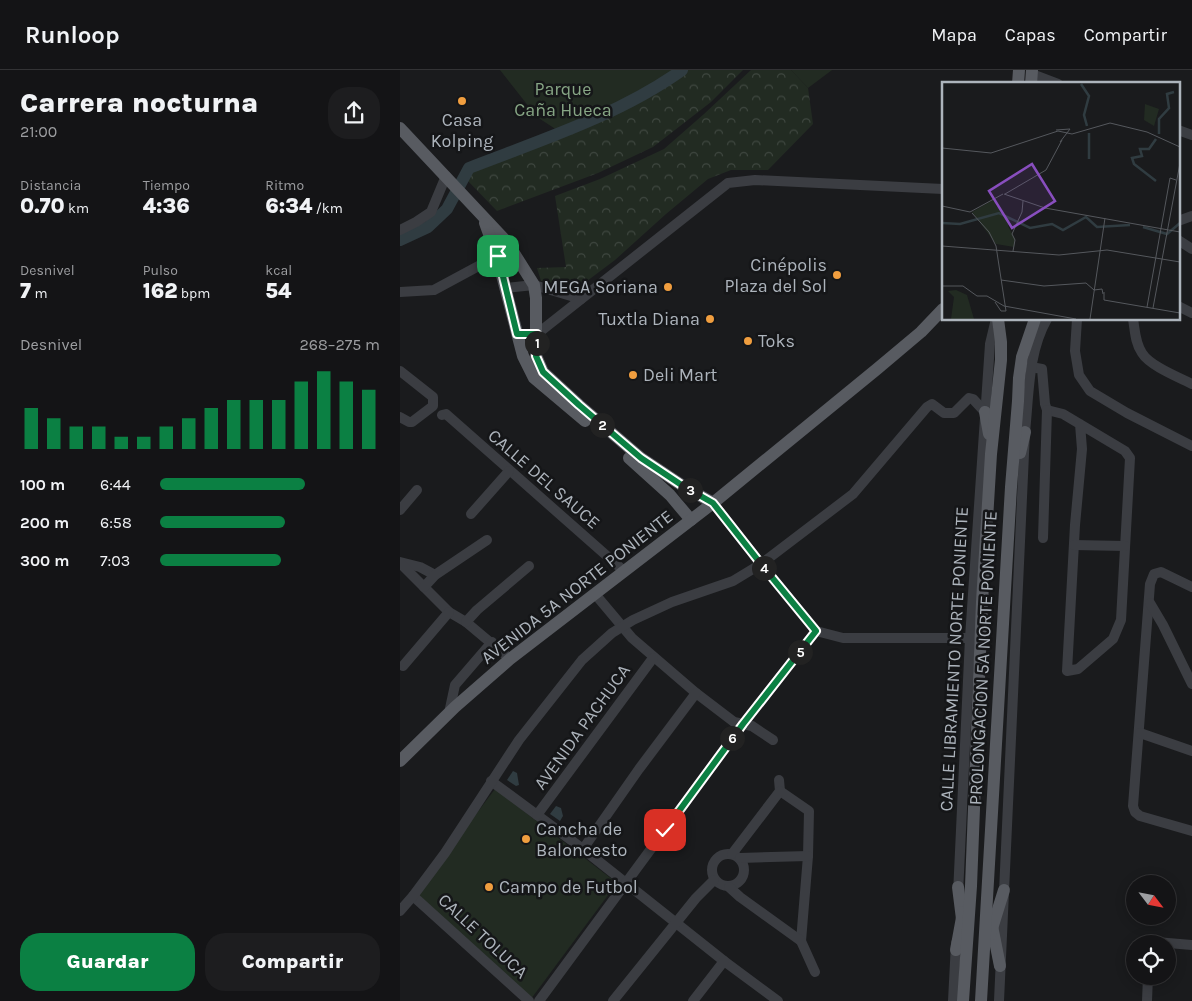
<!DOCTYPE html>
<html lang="es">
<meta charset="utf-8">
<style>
body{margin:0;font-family:Karla,sans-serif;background:#1d1d1f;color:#f1f3f6;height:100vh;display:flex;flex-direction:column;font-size:19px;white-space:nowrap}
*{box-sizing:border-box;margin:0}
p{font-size:16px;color:#9d9ea1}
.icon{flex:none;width:28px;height:28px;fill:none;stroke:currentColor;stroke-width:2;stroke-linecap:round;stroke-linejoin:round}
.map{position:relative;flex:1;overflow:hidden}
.drawer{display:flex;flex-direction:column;background:#141416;width:400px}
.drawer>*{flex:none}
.needle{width:32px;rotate:122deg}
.fabs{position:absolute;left:726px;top:805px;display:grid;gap:10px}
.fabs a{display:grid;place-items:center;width:50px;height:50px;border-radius:50%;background:#141416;box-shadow:0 2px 12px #0003,0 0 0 1px #333335;font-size:25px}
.pin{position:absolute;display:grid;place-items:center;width:42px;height:42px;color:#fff;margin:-21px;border-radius:10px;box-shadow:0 2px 8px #0006}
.km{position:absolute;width:25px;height:25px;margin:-12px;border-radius:50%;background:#222;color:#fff;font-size:14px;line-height:25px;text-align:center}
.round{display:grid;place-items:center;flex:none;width:52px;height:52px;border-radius:20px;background:#1d1d1f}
.overview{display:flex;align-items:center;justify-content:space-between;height:85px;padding:0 20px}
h1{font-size:28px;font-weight:800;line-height:38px}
.metrics{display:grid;grid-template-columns:repeat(3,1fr);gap:8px;height:85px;padding:5px 20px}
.metrics div{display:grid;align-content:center}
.metrics b{font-size:21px;font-weight:800}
.metrics small{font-size:14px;font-weight:400}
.metrics p{font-size:14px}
.chart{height:140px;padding:10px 20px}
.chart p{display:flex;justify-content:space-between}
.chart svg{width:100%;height:90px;margin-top:5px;stroke:#0b8043;stroke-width:6}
.action{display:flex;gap:10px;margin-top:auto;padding:10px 20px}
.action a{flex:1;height:58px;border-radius:20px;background:#0b8043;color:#fff;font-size:20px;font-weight:800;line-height:58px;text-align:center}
.action a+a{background:#1d1d1f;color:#f1f3f6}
ul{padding:0 20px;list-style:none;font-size:16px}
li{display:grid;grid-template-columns:80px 60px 1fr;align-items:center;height:38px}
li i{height:12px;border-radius:6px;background:#0b8043}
header{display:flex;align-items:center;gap:30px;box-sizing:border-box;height:70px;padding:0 25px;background:#141416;border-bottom:1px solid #333335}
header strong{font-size:24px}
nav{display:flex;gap:28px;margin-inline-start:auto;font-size:18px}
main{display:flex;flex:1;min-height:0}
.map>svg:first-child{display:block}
</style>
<header>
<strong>Runloop</strong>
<nav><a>Mapa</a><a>Capas</a><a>Compartir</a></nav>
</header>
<main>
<section class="drawer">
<div class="overview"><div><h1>Carrera nocturna</h1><p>21:00</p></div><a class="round"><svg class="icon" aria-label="share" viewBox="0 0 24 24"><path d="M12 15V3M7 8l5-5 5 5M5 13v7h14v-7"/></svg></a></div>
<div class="metrics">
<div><p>Distancia</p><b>0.70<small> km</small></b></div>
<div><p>Tiempo</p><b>4:36</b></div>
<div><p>Ritmo</p><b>6:34<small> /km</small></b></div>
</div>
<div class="metrics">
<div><p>Desnivel</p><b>7<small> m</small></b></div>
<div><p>Pulso</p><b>162<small> bpm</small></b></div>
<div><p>kcal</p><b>54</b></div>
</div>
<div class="chart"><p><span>Desnivel</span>268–275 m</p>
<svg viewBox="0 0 160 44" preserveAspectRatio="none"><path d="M5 44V24M15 44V29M25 44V33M35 44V33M45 44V38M55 44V38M65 44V33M75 44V29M85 44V24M95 44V20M105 44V20M115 44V20M125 44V11M135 44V6M145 44V11M155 44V15"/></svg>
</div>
<ul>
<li><b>100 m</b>6:44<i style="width:66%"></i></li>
<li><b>200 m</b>6:58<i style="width:57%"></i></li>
<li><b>300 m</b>7:03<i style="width:55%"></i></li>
</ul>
<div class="action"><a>Guardar</a><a>Compartir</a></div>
</section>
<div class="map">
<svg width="792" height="931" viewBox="0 0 792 931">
<defs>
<pattern id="forest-crowns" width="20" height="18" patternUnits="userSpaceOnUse" patternTransform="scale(1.25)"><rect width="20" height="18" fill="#222b22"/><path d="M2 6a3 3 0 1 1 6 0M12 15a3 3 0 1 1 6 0" fill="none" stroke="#3f4740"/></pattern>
</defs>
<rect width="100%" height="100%" fill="#1a1b1d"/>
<g fill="url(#forest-crowns)">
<path d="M282,0H343L311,32L253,77L198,103L97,141L65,108L69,98C141,70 219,45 282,0Z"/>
<path d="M351,0H391L408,18L413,54L368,100H331L308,109L266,144L215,190L175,220L141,211L137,198L166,197L155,126L200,109L264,79L304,44Z"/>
</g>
<g fill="#222b22">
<path d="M100,0H282C245,27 203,44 160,62L137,47Z"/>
<path d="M391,0H432L408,18Z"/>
<path d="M95,719L217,813L131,929L15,825Z"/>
</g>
<g fill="#303c41">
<path d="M113,701L117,703L119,715L116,716L107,710Z"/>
<path d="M156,736L161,738L163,746L160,751L150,744Z"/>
</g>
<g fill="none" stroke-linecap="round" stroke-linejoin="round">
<path stroke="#303c41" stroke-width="12" d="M0,170L28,157L47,139L69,98C141,70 219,45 282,0"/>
<g stroke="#3b3d42" stroke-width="10">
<path d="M632,4L658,14"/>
<path d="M778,60L792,65"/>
<path d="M778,151L792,146"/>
<path d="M0,160L16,152L31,142L46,106"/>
<path d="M778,170L792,179"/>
<path d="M106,218L134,215L181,229"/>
<path d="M0,222L34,220L97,186"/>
<path d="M778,236L792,243"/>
<path d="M677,249L675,281L679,305L690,321L727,343L792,376"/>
<path d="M733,249C735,260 735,273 742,283C750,296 778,307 792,314"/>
<path d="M117,264H137L328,113L355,110L543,119"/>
<path d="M631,297L642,299L645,334L647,340L663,344L725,381L730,388L721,550L713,569L678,599L667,601L675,455L682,379L680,354"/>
<path d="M0,301L33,327V336L12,352H9L0,347"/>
<path d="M42,345L46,344L224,501"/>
<path d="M313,433L361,494L416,561L443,568H570"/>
<path d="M0,440L17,420"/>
<path d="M71,444L109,401"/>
<path d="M643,468L647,340"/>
<path d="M674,475L725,476"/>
<path d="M0,492L20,497L35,505"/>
<path d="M0,493L49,542L66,552L110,589"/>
<path d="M24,517L35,505L87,470"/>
<path d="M792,517L761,502L754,504L750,514L733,736L735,742L740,746L792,761"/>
<path d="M195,524L232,568L296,623L334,652L352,656L373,670"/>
<path d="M750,533L763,555L792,614"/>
<path d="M66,552L77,540L129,496"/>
<path d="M3,596L49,542"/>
<path d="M49,643L55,615L92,572"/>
<path d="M740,663L792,681"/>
<path d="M379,710L380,721"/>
<path d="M91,711L183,779L324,891L378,931"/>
<path d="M137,745L253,588"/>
<path d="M183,779L239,699L296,623"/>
<circle cx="328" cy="800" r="16"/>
<path d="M332,784L380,721L409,741L408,786L401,871"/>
<path d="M340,788L408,786"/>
<path d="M329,817L340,827L401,871L415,902"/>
<path d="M558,824L570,568L590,274L596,249"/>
<path d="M13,826L129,931"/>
<path d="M0,841L13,826L45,783L119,670L182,590L212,563L233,550L272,532L333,511L361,494L453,424L527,337L532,334L544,343H554L569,328L573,329L585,342"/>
<path d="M753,874L756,872L792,875"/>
<path d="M139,931L343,654L416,561"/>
<path d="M213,931L296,828L314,810"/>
<path d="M293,931L324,891"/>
<path d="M553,931L556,873"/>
<path d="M599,931L625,362C629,325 628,282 647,249"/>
<path d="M747,931L748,906"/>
</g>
<g stroke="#585b61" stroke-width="12">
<path d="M618,14L619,0"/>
<path d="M631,14L632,0"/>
<path d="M0,58L107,172L134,215L136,228V286L143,302L179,335L241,388L283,416L313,433"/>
<path d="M85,153L97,186L123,286L134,308L185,351"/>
<path d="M585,342L589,364"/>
<path d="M620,383L625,362"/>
<path d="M229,388L270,425L291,450"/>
<path d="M0,691L55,637L110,589L313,433L477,299L521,262L543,239"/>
<path d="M558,817L562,849"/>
<path d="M592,856L600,896"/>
<path d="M590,865L604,820"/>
<path d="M556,880L563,842"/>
<path d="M563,931L571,816L582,532L591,384L601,290V272L598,249"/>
<path d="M581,931L611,417L618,331L619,308L622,287L635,249"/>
</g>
</g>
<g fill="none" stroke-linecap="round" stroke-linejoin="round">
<defs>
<path id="route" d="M98,186L117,264H137L136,286L143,302L179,335L241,388L283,416L313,433L361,494L416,561L343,654L265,760"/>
</defs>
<use href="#route" stroke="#fff" stroke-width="10"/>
<use href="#route" stroke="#0b8043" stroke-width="6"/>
</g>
<g fill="#f09e3f" stroke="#151618" stroke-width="2">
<circle cx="62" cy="31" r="5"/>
<circle cx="437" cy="205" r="5"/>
<circle cx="268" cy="217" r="5"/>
<circle cx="310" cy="249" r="5"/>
<circle cx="348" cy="271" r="5"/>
<circle cx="233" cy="305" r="5"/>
<circle cx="126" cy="769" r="5"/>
<circle cx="89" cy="817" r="5"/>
</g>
<g text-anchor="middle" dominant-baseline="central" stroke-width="5" stroke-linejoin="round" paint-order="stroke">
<g font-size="18" fill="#87a685" stroke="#151618">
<text x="163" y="19">Parque<tspan x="163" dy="21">Caña Hueca</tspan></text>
</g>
<g font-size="18" fill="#adb4bc" stroke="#151618" text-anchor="start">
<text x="62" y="50" text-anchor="middle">Casa<tspan x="62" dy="21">Kolping</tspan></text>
<text x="427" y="195" text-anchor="end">Cinépolis<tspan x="427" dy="21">Plaza del Sol</tspan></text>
<text x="258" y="217" text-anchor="end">MEGA Soriana</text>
<text x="300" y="249" text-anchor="end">Tuxtla Diana</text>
<text x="358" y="271">Toks</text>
<text x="243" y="305">Deli Mart</text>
<text x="136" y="759">Cancha de<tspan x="136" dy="21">Baloncesto</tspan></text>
<text x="99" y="817">Campo de Futbol</text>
</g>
<g font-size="18" fill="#adb4bc" stroke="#151618">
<text transform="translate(144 409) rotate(41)">CALLE DEL SAUCE</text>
<text transform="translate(177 517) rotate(-38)">AVENIDA 5A NORTE PONIENTE</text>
<text transform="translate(583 588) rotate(-87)">PROLONGACION 5A NORTE PONIENTE</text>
<text transform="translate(554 589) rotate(-87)">CALLE LIBRAMIENTO NORTE PONIENTE</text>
<text transform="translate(182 657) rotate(-54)">AVENIDA PACHUCA</text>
<text transform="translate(83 866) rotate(43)">CALLE TOLUCA</text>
</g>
</g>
<g transform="translate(542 12)">
<rect width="238" height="238" fill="#1a1b1d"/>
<path d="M203,22L217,27L212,44L202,38ZM14,208L25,213L32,237H9L12,215L6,209Z" fill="#222b22"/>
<path d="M53,117L54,124L59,126L58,131L68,136L66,144L73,157L72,165L54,162L30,130Z" fill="#222b22"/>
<path fill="none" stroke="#303c41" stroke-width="2.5" d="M139,2L147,14L142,33L145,44M147,51V77M217,52V37L227,26L225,12L232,10M214,99L192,82L190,76L200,74L198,67H207L214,57M0,141L18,142L57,131L88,146L110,142L121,148L144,135L155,145L188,143M201,145L225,152L238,141"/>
<path fill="none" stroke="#55585d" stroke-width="1" d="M114,48L128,47L118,60M0,66L49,71L116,49L130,52L168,41L205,50L238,65M62,112L103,126L238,150M63,112L104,88L120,58M0,124L28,130L61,112M30,131L47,150L54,164L64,229H59L53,220M0,164L117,173L165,168L238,180M71,169L73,158L70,152L80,130L81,119M59,198L102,204L144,201L152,208L160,207L161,212M0,204H21L35,214H45L62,224L134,237M162,210V218L238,231M205,225L228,96L234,98M211,226L238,81M148,237L163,136"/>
<path fill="#884ebe" fill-opacity="0.15" stroke="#884ebe" stroke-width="2.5" d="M90,82L113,119L70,146L47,109Z"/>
<rect width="238" height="238" fill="none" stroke="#adb4bc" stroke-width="2.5"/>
</g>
</svg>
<div class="fabs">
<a><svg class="needle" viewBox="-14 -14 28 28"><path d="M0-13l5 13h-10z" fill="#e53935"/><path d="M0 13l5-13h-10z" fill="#9d9ea1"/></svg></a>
<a><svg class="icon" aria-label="locate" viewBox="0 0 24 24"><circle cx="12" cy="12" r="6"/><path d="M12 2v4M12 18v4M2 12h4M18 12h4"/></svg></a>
</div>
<div class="pin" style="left:98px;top:186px;background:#1e9e55"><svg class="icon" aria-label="arrive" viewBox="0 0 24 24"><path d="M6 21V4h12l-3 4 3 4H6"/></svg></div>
<div class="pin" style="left:265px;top:760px;background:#d93025"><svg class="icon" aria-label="check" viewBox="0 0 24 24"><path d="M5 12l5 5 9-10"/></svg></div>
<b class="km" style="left:137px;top:273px">1</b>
<b class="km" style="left:202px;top:355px">2</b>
<b class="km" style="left:290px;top:420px">3</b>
<b class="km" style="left:364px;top:498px">4</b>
<b class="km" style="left:400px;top:582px">5</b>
<b class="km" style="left:332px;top:668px">6</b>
</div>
</main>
